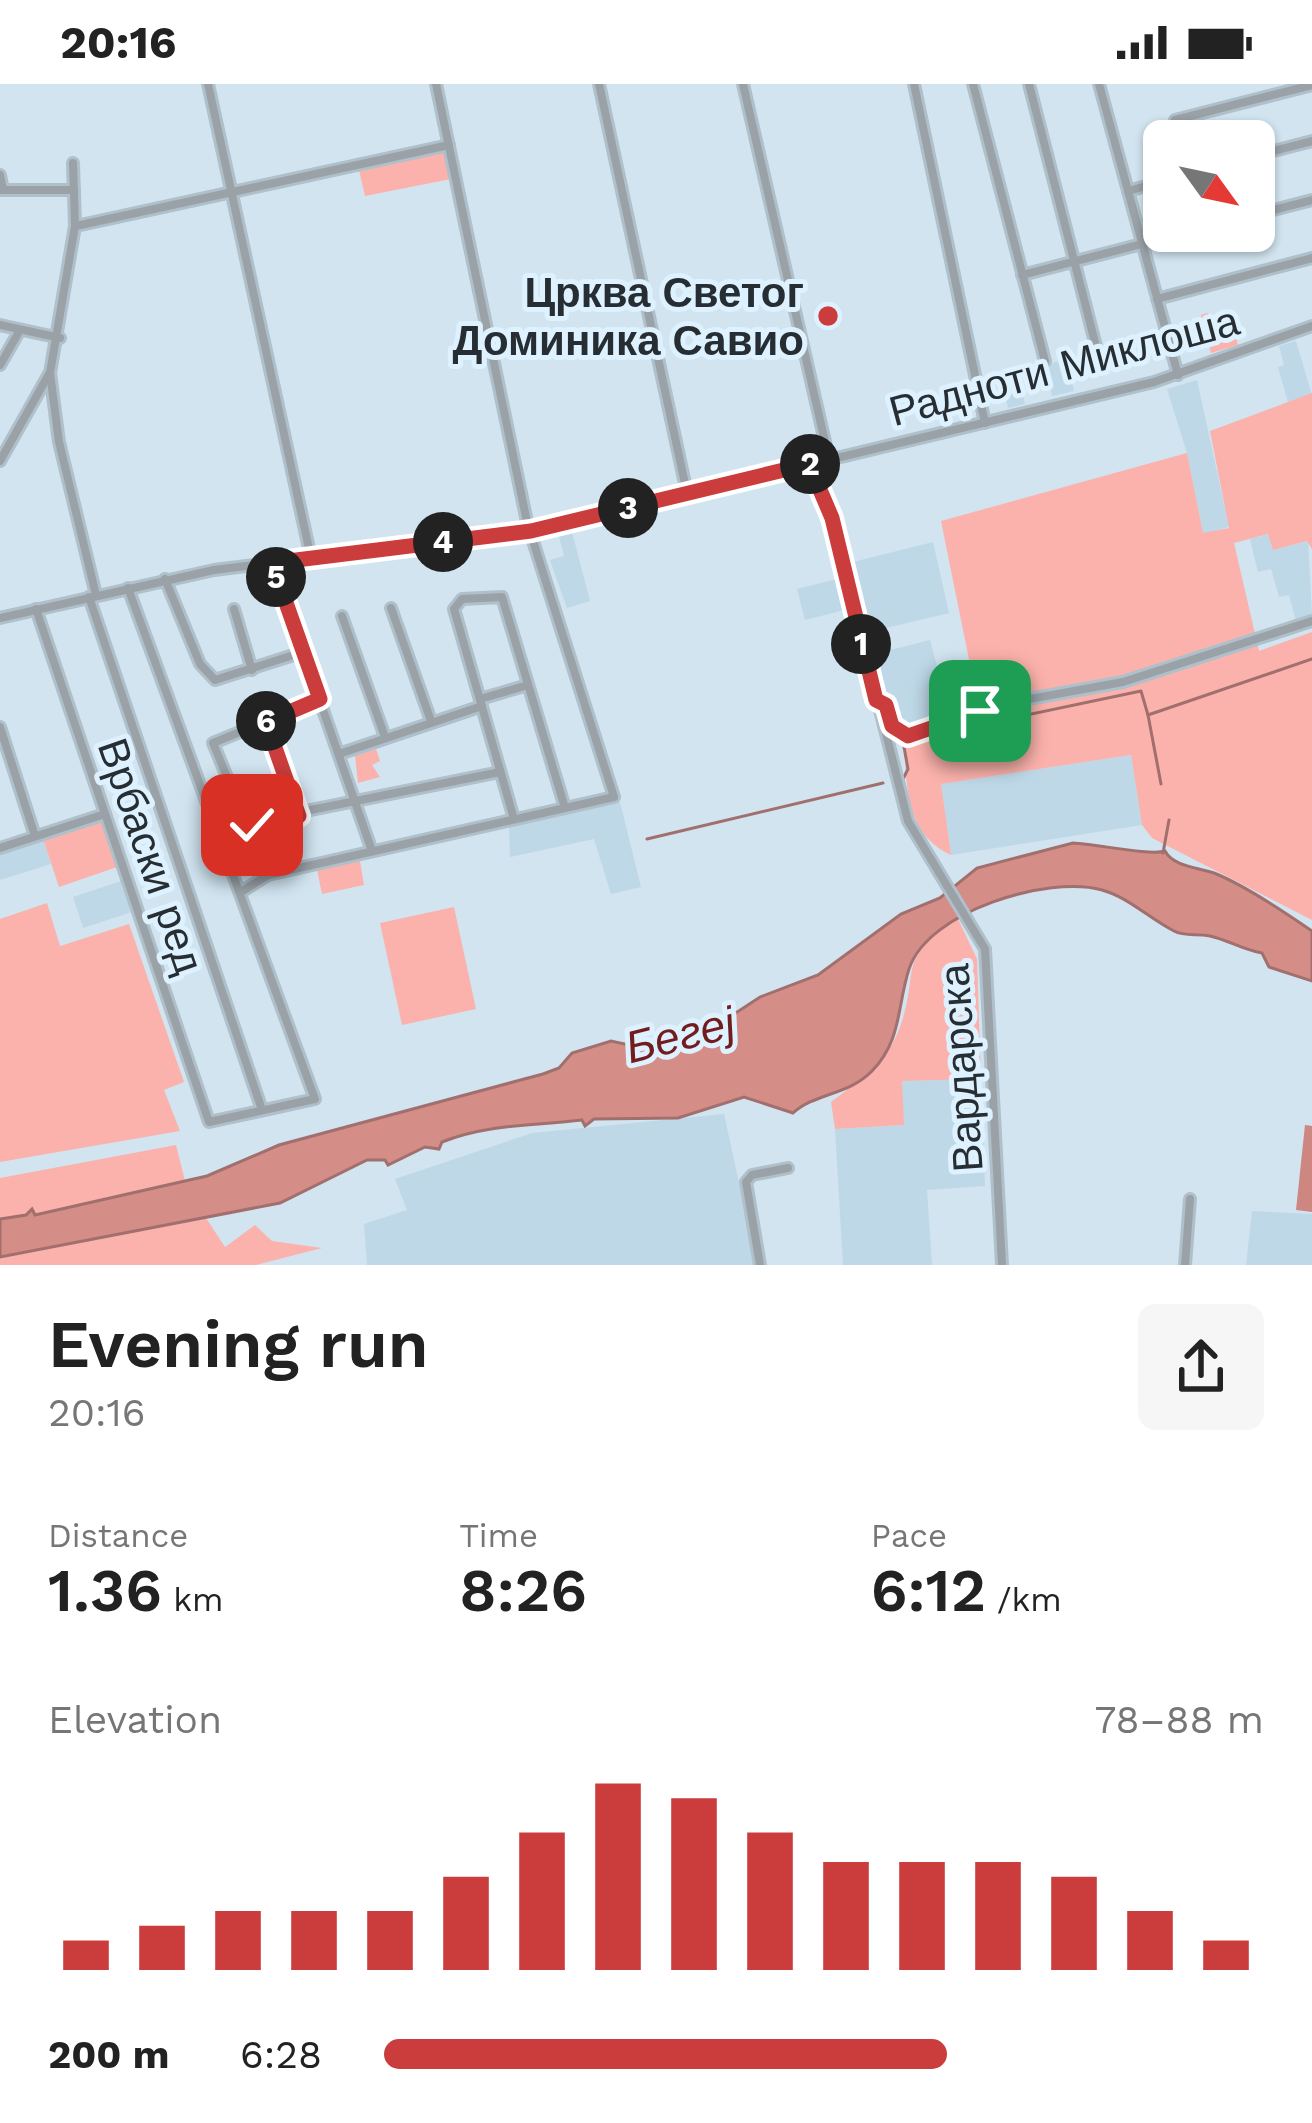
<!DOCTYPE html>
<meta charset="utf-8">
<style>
body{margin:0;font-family:"Work Sans",sans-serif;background:#f6f6f6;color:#222;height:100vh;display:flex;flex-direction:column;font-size:45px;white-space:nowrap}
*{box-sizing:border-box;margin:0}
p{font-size:39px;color:#767676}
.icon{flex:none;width:66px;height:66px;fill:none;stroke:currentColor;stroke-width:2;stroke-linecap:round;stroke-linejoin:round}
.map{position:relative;height:1181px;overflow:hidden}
.sheet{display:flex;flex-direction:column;background:#fff;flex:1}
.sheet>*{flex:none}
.needle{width:78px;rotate:123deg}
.tools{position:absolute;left:1143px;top:36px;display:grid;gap:24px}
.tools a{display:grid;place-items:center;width:132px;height:132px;border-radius:18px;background:#fff;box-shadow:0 3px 9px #0004;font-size:60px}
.pin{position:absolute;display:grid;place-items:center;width:102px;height:102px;color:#fff;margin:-51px;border-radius:24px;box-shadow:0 6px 18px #0006}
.km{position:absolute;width:60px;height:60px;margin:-30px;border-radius:50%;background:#222;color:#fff;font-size:33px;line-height:60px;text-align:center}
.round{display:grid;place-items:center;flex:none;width:126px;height:126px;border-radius:18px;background:#f6f6f6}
.summary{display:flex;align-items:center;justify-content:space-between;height:204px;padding:0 48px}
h1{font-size:66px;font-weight:600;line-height:90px}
.stats{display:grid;grid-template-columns:repeat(3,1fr);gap:18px;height:204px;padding:12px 48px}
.stats div{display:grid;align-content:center}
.stats b{font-size:60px;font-weight:600}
.stats small{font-size:33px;font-weight:400}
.stats p{font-size:33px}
.chart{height:336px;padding:24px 48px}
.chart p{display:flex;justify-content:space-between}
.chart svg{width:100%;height:216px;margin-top:12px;stroke:#cb3c3d;stroke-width:6}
ul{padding:0 48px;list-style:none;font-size:39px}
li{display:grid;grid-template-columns:192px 144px 1fr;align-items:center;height:90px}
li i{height:30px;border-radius:15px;background:#cb3c3d}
.status{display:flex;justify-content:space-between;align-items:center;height:84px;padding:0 60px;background:#fff;direction:ltr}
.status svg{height:33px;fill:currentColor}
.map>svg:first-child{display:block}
</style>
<div class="status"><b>20:16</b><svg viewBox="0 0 49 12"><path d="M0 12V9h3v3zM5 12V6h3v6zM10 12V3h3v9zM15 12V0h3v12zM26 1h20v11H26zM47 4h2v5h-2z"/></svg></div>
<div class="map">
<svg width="1312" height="1181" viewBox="0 0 1312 1181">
<rect width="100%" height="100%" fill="#d1e4f0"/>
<g fill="#bed8e8">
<path d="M1296,257L1312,311L1288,318L1278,283L1284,281L1279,262Z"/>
<path d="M1066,275L1074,307L1052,312L1045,281Z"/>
<path d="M1018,289L1025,320L1008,324L1001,292Z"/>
<path d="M1197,296L1229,443L1203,450L1187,369L1167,305Z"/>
<path d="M571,444L590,517L567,524L550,476L564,472L558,448Z"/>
<path d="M1269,450L1273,466L1308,457L1312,531L1296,537L1289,511L1279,513L1271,485L1258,488L1250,455Z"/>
<path d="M933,458L949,529L869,548L853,478Z"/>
<path d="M837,495L845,526L805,536L797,505Z"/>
<path d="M930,556L951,635L899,648L886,618L875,609L867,572Z"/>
<path d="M1131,671L1142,741L951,771L940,700Z"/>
<path d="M605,718H620L641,803L611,810L594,755L510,773L509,741Z"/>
<path d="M42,752L51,780L0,796V765Z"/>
<path d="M121,797L132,828L83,844L73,813Z"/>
<path d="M981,995L985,1102L927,1106L932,1181H843L835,1045L903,1041L901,997Z"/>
<path d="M724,1030L757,1181H367L364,1140L407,1126L395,1095L532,1049Z"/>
<path d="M1252,1127L1312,1130V1181H1246Z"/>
</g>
<g fill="#fcb2ac">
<path d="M445,64L451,95L365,112L358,82Z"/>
<path d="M1208,229L1214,248L1233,243L1238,261L1211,269L1201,231Z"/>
<path d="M1312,309V465L1307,457L1273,466L1268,450L1234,459L1259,567L1312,548V836L1152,754L1142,741L1131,671L941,700L951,771C905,750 907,703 904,658L982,640L941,437L1187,369L1203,449L1229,444L1210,347Z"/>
<path d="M376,665L380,677L372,681L380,693L358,699L355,672Z"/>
<path d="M103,732L120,782L59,803L42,752Z"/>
<path d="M360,777L364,801L322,810L317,786Z"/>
<path d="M47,819L60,862L129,840L184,998L164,1006L180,1047L0,1078V835Z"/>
<path d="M454,823L476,925L402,941L380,839Z"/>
<path d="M958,835L977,875L981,995L902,997L904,1041L835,1045L831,1018C858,998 888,977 900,943C921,885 894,876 958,835Z"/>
<path d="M176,1061L185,1097L68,1126L0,1135V1094Z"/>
<path d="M204,1131L225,1163L255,1141L272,1157L322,1164L256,1181H0V1173L28,1165Z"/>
</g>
<path fill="#ce8680" d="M1305,1041L1312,1042V1128L1296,1126Z"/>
<path fill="#d58d87" stroke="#a1706e" stroke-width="3" d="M1073,759C1096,760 1151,772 1165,767C1174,783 1197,783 1214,789C1244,801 1286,829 1312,847V897L1269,883L1262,869C1243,866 1228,856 1210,852C1197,849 1185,853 1174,847C1150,835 1128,813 1102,806C1048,791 928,827 909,885C897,922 902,956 872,987C849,1011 815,1009 793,1029L744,1013L678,1034L594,1035L585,1042L582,1036C531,1042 487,1040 442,1058L439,1065L425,1063L388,1081L385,1076H367L280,1119L0,1173V1135L26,1131L32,1125L35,1131L207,1092L279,1061L543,990L559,984L572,969L611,957L634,962L683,952L725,936L760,913L818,891L901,830L940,814L977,784Z"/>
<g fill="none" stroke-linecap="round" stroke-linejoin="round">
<g stroke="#a1706e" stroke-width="3">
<path d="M903,695L908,685L904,663L917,654L1141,607L1148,631"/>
<path d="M1161,700L1148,631L1312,575"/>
<path d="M647,755L883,699"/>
<path d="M1163,769L1169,736"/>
</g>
<defs>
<g id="minor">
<path d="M208,0L311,474"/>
<path d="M599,0L687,409"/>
<path d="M743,0L829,375"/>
<path d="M914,0L985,339"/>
<path d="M973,0L1045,277"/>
<path d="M1029,0L1098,270"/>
<path d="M1099,0L1178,291"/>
<path d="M1177,57L1175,36L1312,1"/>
<path d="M1254,72L1312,57"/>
<path d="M73,79L75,142L50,289L59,358L96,511"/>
<path d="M0,91L3,106"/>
<path d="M0,106H74"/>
<path d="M1128,107L1164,97"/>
<path d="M1254,131L1312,116"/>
<path d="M76,142L449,61"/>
<path d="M1022,191L1192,147"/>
<path d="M1157,215L1312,174"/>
<path d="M0,241L60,254"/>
<path d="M0,281L20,246"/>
<path d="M0,377L49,290"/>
<path d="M809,380L830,427L908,737L985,865L1002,1181"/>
<path d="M272,479L372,767"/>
<path d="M165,495L200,580L215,596L303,568"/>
<path d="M89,513L262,1026"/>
<path d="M391,524L431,637"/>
<path d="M36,525L209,1038L315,1015L128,504"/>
<path d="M234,525L252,586"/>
<path d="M342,532L385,653"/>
<path d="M0,534L214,486L540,445L1154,298L1312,242"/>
<path d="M320,615L213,659L246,739L500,688"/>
<path d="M480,615L528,601"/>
<path d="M876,616L886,621L897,647L908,652L1002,620L1123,598L1312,537"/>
<path d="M266,638L299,732"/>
<path d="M0,643L35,752"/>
<path d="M339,670L482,622"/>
<path d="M514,735L454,525L462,515L502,513L565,724"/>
<path d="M0,764L105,730"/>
<path d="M241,808L268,791L614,713L527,438L436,0"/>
<path d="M760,1181L746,1098L752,1091L788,1084"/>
<path d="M1185,1181L1190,1115"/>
</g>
</defs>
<use href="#minor" stroke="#afc0ca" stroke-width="14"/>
<use href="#minor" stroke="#9aa2a8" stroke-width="8"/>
</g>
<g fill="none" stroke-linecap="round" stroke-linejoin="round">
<defs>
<path id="route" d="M252,741L299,732L266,638L320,615L272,479L531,447L809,380L832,434L876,616L886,621L892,642L908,652L980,627"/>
</defs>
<use href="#route" stroke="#fff" stroke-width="24"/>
<use href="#route" stroke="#cb3c3d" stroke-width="15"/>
</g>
<circle fill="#cb3c3d" stroke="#def1fe" stroke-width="4.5" cx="828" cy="232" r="12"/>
<g text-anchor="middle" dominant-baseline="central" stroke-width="10" stroke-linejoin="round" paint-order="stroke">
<g font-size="42" font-weight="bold" fill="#272e33" stroke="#def1fe" text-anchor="end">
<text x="804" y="208">Црква Светог<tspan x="804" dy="48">Доминика Савио</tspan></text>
</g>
<g font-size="42" fill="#272e33" stroke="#def1fe">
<text transform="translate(1064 282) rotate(-15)">Радноти Миклоша</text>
<text transform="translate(151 772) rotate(71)">Врбаски ред</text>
<text transform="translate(961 984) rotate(-94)">Вардарска</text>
</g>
<g font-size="45" font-style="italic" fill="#721c1e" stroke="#def1fe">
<text transform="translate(680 951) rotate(-14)">Бегеј</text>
</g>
</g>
</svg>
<div class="tools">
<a><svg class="needle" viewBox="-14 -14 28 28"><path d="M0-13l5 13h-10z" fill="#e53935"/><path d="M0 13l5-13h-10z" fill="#767676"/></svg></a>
</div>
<div class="pin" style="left:980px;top:627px;background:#1e9e55"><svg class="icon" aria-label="arrive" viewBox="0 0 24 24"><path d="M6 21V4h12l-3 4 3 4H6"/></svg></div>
<div class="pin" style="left:252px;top:741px;background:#d93025"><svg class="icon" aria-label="check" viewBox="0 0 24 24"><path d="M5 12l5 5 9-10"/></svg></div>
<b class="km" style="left:861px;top:560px">1</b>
<b class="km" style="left:810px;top:380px">2</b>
<b class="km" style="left:628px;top:424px">3</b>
<b class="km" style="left:443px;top:458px">4</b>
<b class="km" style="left:276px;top:493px">5</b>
<b class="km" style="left:266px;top:637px">6</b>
</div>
<section class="sheet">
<div class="summary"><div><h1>Evening run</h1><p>20:16</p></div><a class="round"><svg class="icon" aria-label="share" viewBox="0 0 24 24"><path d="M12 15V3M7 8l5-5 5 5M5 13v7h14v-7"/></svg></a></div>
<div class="stats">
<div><p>Distance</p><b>1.36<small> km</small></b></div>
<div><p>Time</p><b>8:26</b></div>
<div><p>Pace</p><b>6:12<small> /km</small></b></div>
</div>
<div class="chart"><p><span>Elevation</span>78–88 m</p>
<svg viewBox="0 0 160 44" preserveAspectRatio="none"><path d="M5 44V38M15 44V35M25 44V32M35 44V32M45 44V32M55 44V25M65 44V16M75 44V6M85 44V9M95 44V16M105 44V22M115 44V22M125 44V22M135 44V25M145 44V32M155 44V38"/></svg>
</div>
<ul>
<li><b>200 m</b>6:28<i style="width:64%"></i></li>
</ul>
</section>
